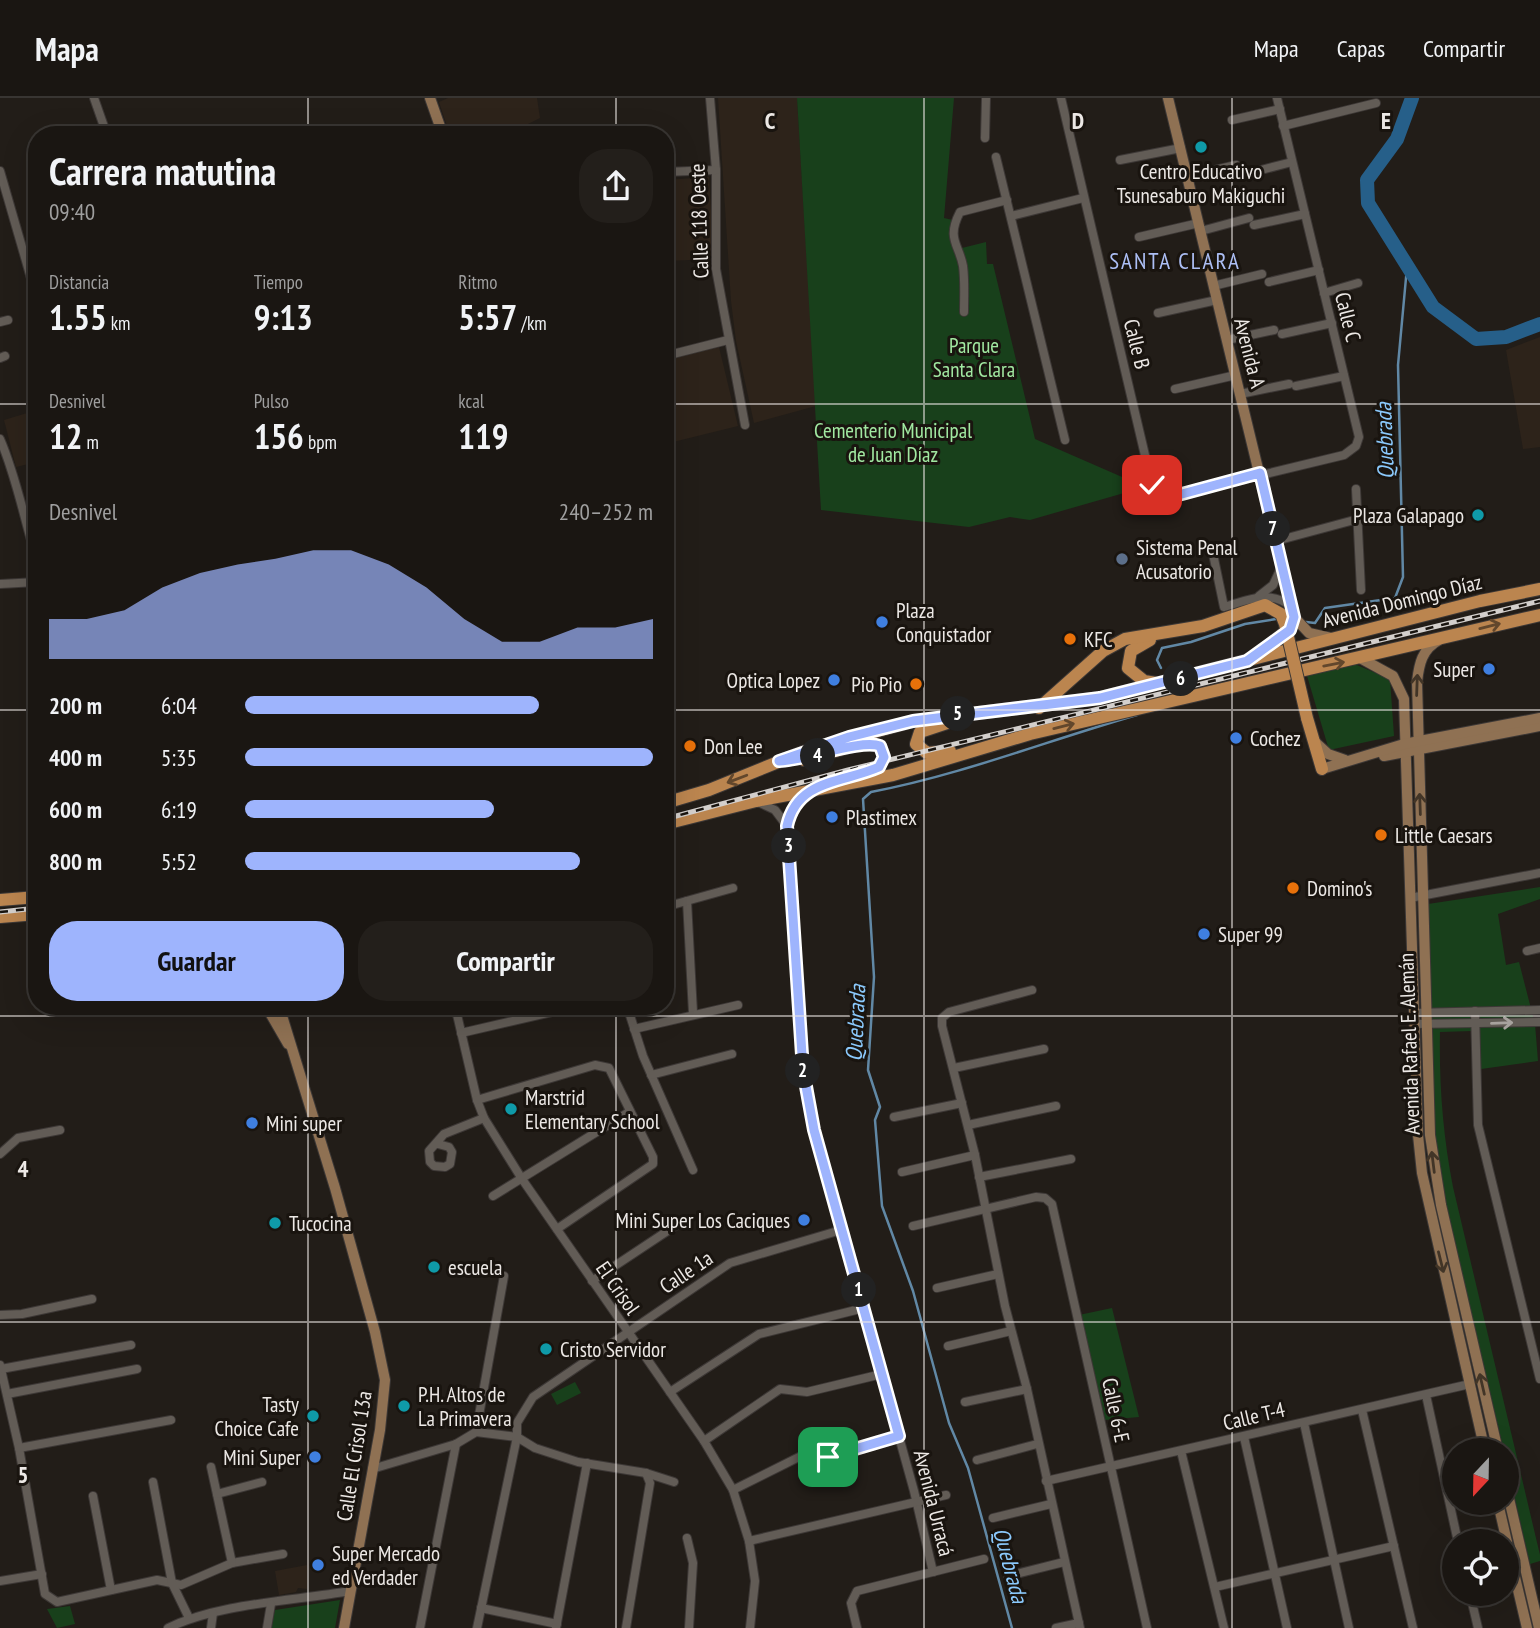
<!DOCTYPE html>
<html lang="es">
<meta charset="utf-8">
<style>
body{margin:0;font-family:"PT Sans Narrow",sans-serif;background:#231f1b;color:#f1f3f6;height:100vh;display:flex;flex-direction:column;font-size:26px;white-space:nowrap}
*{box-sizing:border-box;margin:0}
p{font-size:23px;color:#9f9f9f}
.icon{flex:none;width:38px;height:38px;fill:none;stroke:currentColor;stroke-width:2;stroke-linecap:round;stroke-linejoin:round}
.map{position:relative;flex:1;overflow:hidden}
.drawer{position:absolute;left:28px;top:28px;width:646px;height:889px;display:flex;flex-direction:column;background:#1a1612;border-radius:28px;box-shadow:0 7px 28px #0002,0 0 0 2px #383532}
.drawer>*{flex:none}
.needle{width:46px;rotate:202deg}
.fabs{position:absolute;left:1442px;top:1340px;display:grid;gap:14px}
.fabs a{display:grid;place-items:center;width:77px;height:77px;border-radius:50%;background:#1a1612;box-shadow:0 7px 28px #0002,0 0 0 2px #383532;font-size:35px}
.pin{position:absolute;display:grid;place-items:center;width:60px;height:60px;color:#fff;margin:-30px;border-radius:14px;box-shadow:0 4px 10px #0006}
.km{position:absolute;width:35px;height:35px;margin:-18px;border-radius:50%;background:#222;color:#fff;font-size:19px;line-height:35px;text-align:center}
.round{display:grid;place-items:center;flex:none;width:74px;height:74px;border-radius:28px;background:#231f1b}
.head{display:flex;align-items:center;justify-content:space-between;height:119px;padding:0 21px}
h1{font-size:38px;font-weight:700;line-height:52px}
.stats{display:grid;grid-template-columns:repeat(3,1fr);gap:10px;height:119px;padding:7px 21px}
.stats div{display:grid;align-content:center}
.stats b{font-size:35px;font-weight:700}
.stats small{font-size:19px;font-weight:400}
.stats p{font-size:19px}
.chart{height:196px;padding:14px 21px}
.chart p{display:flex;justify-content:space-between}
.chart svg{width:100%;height:126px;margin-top:7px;fill:#9eb4fd;opacity:.7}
.cta{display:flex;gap:14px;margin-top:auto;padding:14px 21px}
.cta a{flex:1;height:80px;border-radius:28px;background:#9eb4fd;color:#111;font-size:28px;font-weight:700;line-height:80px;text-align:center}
.cta a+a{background:#231f1b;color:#f1f3f6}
ul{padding:0 21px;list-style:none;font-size:23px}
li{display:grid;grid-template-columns:112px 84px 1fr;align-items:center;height:52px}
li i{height:18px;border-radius:9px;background:#9eb4fd}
header{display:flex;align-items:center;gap:42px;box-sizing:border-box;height:98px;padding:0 35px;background:#1a1612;border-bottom:2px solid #383532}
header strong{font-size:33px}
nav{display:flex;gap:38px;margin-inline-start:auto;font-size:24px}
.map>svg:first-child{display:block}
</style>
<header>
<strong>Mapa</strong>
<nav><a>Mapa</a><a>Capas</a><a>Compartir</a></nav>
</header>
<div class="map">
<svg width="1540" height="1530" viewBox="0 0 1540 1530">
<rect width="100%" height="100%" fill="#221d18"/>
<g fill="#2d231a">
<path d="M448,0H537L540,20L506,37H450L439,4Z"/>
<path d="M718,0H797L816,308L754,325L736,243L731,203Z"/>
<path d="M709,79L714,161L665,163V82Z"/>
<path d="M1540,239V349L1523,351L1506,252Z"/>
<path d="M719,249L738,328L665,346V266L669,265L668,260Z"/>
<path d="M37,312V364L16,369L4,322Z"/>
<path d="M307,1467V1491L298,1490L296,1494L279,1497L275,1473Z"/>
</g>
<g fill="#18401b">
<path d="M797,0H954L944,120L957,123L958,151L986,144L987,166H993L1035,341L1145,389L1030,422L1010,419L969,429L821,412Z"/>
<path d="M1352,565L1390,581L1394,638L1329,652L1305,571Z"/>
<path d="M1540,789V801L1498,816L1506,867L1519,864L1535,926L1538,963L1474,972L1472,933L1440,934C1439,987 1443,1037 1453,1089L1540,1457V1463L1530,1466L1507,1366V1353H1504L1447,1114L1433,1031L1428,806Z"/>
<path d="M1112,1210L1139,1319L1105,1322L1079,1217Z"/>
<path d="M575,1284L581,1295L557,1307L551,1296Z"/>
<path d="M340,1502L335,1530H271L275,1512Z"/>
<path d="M70,1508L75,1526L57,1530L47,1511Z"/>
</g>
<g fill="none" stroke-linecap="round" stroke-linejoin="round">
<g stroke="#6188a5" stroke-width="2.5">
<path d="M1306,524L1315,525L1325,510L1395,500L1403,479L1398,267L1407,169"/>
<path d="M1161,570L1157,562L1162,550L1191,544L1245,526L1276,521"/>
<path d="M1012,1530L968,1370L949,1325L913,1193L882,1108L875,1022L880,1009L868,972L874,879L863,701L871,694C961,677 1049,642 1137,617"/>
</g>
<path stroke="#265f89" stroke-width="14" d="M1412,0L1397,41L1367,82L1368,105L1433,209L1476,241L1506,239L1540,226"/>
<defs>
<g id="street">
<path d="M94,0L107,37"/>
<path d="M710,0L716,72V171L745,327"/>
<path d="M1061,0L1152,387L1156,394L1167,400L1344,357L1356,348L1359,339L1277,0"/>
<path d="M1232,22L1280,11"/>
<path d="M1283,28L1376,5"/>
<path d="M985,40L986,0"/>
<path d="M996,59L1065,342"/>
<path d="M1120,62L1181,50"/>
<path d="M0,73L37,201"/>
<path d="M665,74L716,72"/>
<path d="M1242,77L1292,64"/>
<path d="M1188,78L1236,67"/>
<path d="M1011,118L1083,100"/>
<path d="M1254,127L1305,116"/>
<path d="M1201,133L1249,120"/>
<path d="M1139,139L1199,125"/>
<path d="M1269,184L1319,172"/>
<path d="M1213,188L1262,176"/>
<path d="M1324,195L1358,185"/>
<path d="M964,214C964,199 965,183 963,168C959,146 946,141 960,114L1007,102"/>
<path d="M1158,215L1217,202"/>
<path d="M0,224L8,222"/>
<path d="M1282,236L1332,225"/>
<path d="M1227,242L1274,232"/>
<path d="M665,258L728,242"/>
<path d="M0,260L5,258"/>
<path d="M1296,288L1344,278"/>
<path d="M1175,291L1236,277"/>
<path d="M1240,296L1289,286"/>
<path d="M0,341C17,380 24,422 37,462"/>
<path d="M1356,391L1361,492"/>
<path d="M1276,443L1358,421"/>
<path d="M1212,451L1224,509C1248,502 1270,491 1292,509"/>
<path d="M0,486L37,484"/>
<path d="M1259,498L1273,487L1282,468"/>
<path d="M805,695L793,710L787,728L803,972L814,1032L914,1393L933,1474"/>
<path d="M758,704L775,712L787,728"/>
<path d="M1410,800L1540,775"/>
<path d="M687,803L693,915"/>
<path d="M665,809L733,790"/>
<path d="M1527,853L1540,850"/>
<path d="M1032,892L949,914L942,920V928L975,1057L1005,1208L1027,1291L1080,1530"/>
<path d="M455,908L477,1002L484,1020L522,1081L704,1343L733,1392L749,1443L755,1483L750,1530"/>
<path d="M627,908L643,958L693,1072"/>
<path d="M1475,913L1478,1027L1540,1281"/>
<path d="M1414,915L1540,912"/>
<path d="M1414,926L1540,924"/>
<path d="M634,931L738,907"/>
<path d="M461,935L578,908"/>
<path d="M954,970L1044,951"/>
<path d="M651,977L732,956"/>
<path d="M477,1002L595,967L609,970L653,1059V1066L557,1131"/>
<path d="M894,1019L962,1005"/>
<path d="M968,1027L1056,1008"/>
<path d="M438,1046L449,1049L452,1054L450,1066L445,1069L434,1068L430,1064L429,1053L444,1036L484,1020"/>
<path d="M0,1056L18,1040L60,1032"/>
<path d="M902,1074L975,1057"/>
<path d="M979,1079L1071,1061"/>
<path d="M493,1098L629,1014"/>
<path d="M913,1128L1036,1099L1045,1100L1052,1106L1147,1530"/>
<path d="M592,1183L684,1122"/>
<path d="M937,1190L998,1176"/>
<path d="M0,1217L22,1216L92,1201"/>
<path d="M948,1248L1011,1233"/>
<path d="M0,1267L19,1350L45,1496L57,1504L157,1482L181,1487L232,1465L283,1456"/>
<path d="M1,1271L131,1247"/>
<path d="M670,1294L759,1236L864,1210"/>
<path d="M7,1296L137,1271"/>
<path d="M1426,1297L1458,1444"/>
<path d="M965,1304L1027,1291"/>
<path d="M1362,1312L1413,1530"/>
<path d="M1304,1325L1349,1530"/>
<path d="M476,1334L504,1178"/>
<path d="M1244,1339L1287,1530"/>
<path d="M704,1343L780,1291L807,1294L882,1276"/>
<path d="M19,1350L171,1322"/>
<path d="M1181,1353L1224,1530"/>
<path d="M977,1362L1037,1346"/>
<path d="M211,1369L232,1465"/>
<path d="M372,1371L456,1346L476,1334L517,1339L535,1350L578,1364L646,1375L674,1384"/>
<path d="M1046,1383L1470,1286"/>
<path d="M153,1384L172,1485L189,1520"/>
<path d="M733,1392L813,1352L828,1359L899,1338"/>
<path d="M217,1396L262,1384"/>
<path d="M93,1398L111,1492"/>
<path d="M993,1420L1051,1406"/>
<path d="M687,1440L693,1465L689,1530"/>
<path d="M749,1443L946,1397"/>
<path d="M1008,1478L1064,1464"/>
<path d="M0,1483L42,1476"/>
<path d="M1215,1489L1394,1448"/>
<path d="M1470,1496L1478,1530"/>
<path d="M481,1510L557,1526"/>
<path d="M168,1530C220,1505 293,1503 350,1493"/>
<path d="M211,1530L213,1515"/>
<path d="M267,1530L271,1506"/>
<path d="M420,1530L456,1346"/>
<path d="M477,1530L517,1339V1325L533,1299L730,1165L841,1132"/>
<path d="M556,1530L587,1365"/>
<path d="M626,1530L650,1385L646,1375"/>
<path d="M857,1530L851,1505L857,1493L984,1461"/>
<path d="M1056,1530L1079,1525"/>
</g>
<g id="secondary">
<path d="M430,0L443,37"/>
<path d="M1168,0L1294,519L1309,535L1331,540"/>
<path d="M1439,542C1422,551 1419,566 1417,584L1430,1037L1441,1107L1498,1353"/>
<path d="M1252,560L1291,528"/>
<path d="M1362,561L1393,578L1404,601L1418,1037L1422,1075L1485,1353"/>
<path d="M1315,644L1328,656L1345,662"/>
<path d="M1384,658L1540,628"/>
<path d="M1322,671L1404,646L1540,620"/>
<path d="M266,908L288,946"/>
<path d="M279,908L335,1090L375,1234L385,1282L380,1332L344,1530"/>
<path d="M1507,1392L1539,1530"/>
<path d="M1498,1405L1507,1444"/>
<path d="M1507,1445L1527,1530"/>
</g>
<g id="primary">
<path d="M1150,542L1131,553L1128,570L1144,583L1156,585"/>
<path d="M1039,610L1103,553L1125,541L1203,528L1265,507L1281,516L1285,526"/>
<path d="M1307,620L1322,671"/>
<path d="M947,625L920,634L916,646L927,655L950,653"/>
<path d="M804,662L863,645L880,648L884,659L879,669L848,678"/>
<path d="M665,705L709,692L803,654L913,623L1100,600L1480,503L1540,491"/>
<path d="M665,726L756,703L893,677L1030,636L1540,517"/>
<path d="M0,802L37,799"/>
<path d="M0,819L37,816"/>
</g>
</defs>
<use href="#street" stroke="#3d3836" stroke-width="10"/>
<use href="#secondary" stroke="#3d3836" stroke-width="12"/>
<use href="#primary" stroke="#3d3836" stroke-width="14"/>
<use href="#street" stroke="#625c56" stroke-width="8"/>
<use href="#secondary" stroke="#8f7153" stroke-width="10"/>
<use href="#primary" stroke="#bb854f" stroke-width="12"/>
<defs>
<g id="rail">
<path d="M665,721L848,672L1540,503"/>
<path d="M0,814L37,810"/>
</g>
</defs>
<use href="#rail" stroke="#d3cfcc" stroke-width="5"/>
<use href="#rail" stroke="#19140f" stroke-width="2.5" stroke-dasharray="8" stroke-linecap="butt"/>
<defs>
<path id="primary-bridge" d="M1285,526L1307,620"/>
</defs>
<use href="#primary-bridge" stroke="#3d3836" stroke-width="14" stroke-linecap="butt"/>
<use href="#primary-bridge" stroke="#bb854f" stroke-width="12"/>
</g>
<defs><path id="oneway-shaft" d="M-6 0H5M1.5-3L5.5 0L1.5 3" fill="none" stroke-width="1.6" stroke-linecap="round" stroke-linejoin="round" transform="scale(1.75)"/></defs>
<g stroke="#62472c">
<use href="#oneway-shaft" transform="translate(1490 528) rotate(-14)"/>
<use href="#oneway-shaft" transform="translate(1334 566) rotate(-11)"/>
<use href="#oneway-shaft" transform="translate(1064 628) rotate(-14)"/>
<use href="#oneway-shaft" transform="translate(737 681) rotate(159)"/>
</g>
<g stroke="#423527">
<use href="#oneway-shaft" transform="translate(1417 587) rotate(-88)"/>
<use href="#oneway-shaft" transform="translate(1420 706) rotate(-92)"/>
<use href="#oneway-shaft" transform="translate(1433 1064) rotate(-97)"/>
<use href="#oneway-shaft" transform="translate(1441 1164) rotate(76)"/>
<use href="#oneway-shaft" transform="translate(1482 1286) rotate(-103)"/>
</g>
<use stroke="#a7a29e" href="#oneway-shaft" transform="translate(1502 925) rotate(-2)"/>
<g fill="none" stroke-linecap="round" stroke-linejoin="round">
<defs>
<path id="route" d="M828,1359L899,1338L814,1032L803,972L787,728C797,681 843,685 879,669L884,659L880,648C861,641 806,662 779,663L849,639L913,623L1100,600L1247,563L1290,532L1294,519L1260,375L1167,400L1156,394L1152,387"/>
</defs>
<use href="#route" stroke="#fff" stroke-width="14"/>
<use href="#route" stroke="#9eb4fd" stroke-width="9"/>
</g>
<path fill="none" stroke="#ece8e5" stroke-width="2" stroke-opacity="0.55" d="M308,0V37M616,0V37M924,0V1530M1232,0V1530M0,306H37M665,306H1540M0,612H37M665,612H1540M308,908V1530M616,908V1530M0,918H1540M0,1224H1540"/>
<g fill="#0f9aa8" stroke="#19140f" stroke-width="2.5">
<circle cx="1201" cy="49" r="7"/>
<circle cx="1478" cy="417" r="7"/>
<circle cx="511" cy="1011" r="7"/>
<circle cx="275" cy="1125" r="7"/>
<circle cx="434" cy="1169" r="7"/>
<circle cx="546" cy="1251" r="7"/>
<circle cx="404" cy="1308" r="7"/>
<circle cx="313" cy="1318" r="7"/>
</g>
<circle fill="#5c6f8a" stroke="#19140f" stroke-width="2.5" cx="1122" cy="461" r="7"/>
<g fill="#3f7fe0" stroke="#19140f" stroke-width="2.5">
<circle cx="882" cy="524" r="7"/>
<circle cx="1489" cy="571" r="7"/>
<circle cx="834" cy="582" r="7"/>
<circle cx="1236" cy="640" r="7"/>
<circle cx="832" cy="719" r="7"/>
<circle cx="1204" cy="836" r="7"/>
<circle cx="252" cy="1025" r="7"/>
<circle cx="804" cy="1122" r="7"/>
<circle cx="315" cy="1359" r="7"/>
<circle cx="318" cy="1467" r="7"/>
</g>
<g fill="#e8710a" stroke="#19140f" stroke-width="2.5">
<circle cx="1070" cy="541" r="7"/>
<circle cx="916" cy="586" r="7"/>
<circle cx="690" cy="648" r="7"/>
<circle cx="1381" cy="737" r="7"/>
<circle cx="1293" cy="790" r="7"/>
</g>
<g text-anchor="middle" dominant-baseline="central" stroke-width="6" stroke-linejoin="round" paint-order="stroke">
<g font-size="21" fill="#ece8e5" stroke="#19140f" text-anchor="start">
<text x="1201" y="73" text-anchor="middle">Centro Educativo<tspan x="1201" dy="24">Tsunesaburo Makiguchi</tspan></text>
<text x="1464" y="417" text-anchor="end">Plaza Galapago</text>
<text x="1136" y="449">Sistema Penal<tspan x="1136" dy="24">Acusatorio</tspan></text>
<text x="896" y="512">Plaza<tspan x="896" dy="24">Conquistador</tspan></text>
<text x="1084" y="541">KFC</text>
<text x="1475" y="571" text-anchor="end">Super</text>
<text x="820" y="582" text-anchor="end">Optica Lopez</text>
<text x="902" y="586" text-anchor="end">Pio Pio</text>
<text x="1250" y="640">Cochez</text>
<text x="704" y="648">Don Lee</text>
<text x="846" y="719">Plastimex</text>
<text x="1395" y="737">Little Caesars</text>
<text x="1307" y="790">Domino's</text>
<text x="1218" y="836">Super 99</text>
<text x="525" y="999">Marstrid<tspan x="525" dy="24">Elementary School</tspan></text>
<text x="266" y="1025">Mini super</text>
<text x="790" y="1122" text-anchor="end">Mini Super Los Caciques</text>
<text x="289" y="1125">Tucocina</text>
<text x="448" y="1169">escuela</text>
<text x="560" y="1251">Cristo Servidor</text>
<text x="418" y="1296">P.H. Altos de<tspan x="418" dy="24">La Primavera</tspan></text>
<text x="299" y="1306" text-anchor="end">Tasty<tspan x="299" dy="24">Choice Cafe</tspan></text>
<text x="301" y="1359" text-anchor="end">Mini Super</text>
<text x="332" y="1455">Super Mercado<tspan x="332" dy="24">ed Verdader</tspan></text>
</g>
<g font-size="21" fill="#ece8e5" stroke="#19140f">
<text transform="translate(699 123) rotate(-92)">Calle 118 Oeste</text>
<text transform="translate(1348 219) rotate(76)">Calle C</text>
<text transform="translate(1137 246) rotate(76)">Calle B</text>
<text transform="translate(1250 255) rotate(76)">Avenida A</text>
<text transform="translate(1402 503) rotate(-14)">Avenida Domingo Díaz</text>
<text transform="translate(1409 946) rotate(-92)">Avenida Rafael E. Alemán</text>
<text transform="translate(686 1174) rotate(-34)">Calle 1a</text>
<text transform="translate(618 1190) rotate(55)">El Crisol</text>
<text transform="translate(1116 1312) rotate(78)">Calle 6-E</text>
<text transform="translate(1254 1318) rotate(-13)">Calle T-4</text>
<text transform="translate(354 1358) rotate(-81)">Calle El Crisol 13a</text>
<text transform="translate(934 1405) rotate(76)">Avenida Urracá</text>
</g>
<g font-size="21" fill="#a1e8a1" stroke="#19140f">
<text x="974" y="247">Parque<tspan x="974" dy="24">Santa Clara</tspan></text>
<text x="893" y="332">Cementerio Municipal<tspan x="893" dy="24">de Juan Díaz</tspan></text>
</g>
<g font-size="23" letter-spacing="2" fill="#acbef4" stroke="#19140f">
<text x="1175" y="162">SANTA CLARA</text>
</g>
<g font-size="23" font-style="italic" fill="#8bc9fc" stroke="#19140f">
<text transform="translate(1384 343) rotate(-92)">Quebrada</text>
<text transform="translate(855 925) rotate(-87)">Quebrada</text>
<text transform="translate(1011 1467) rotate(75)">Quebrada</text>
</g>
</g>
<g font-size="23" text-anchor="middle" font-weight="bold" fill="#ece8e5" stroke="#19140f" stroke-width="6" stroke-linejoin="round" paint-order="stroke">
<text x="770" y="31">C</text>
<text x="1078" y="31">D</text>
<text x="1386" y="31">E</text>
<text x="23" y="1079">4</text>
<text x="23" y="1385">5</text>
</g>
</svg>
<div class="fabs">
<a><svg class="needle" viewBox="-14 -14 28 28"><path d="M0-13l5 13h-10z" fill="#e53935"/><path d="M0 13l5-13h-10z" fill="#9f9f9f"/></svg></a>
<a><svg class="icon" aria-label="locate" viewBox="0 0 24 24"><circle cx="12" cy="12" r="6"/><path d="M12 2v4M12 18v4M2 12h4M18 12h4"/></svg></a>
</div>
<div class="pin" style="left:828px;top:1359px;background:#1e9e55"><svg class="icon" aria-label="arrive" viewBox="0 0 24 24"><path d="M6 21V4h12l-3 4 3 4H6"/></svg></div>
<div class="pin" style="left:1152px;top:387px;background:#d93025"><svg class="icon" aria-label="check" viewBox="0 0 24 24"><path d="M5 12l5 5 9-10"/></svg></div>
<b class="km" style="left:859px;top:1192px">1</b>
<b class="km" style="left:803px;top:973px">2</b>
<b class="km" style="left:789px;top:748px">3</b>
<b class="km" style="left:818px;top:658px">4</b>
<b class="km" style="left:958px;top:616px">5</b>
<b class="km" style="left:1181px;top:581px">6</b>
<b class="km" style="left:1273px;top:431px">7</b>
<section class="drawer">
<div class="head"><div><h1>Carrera matutina</h1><p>09:40</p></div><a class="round"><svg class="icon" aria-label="share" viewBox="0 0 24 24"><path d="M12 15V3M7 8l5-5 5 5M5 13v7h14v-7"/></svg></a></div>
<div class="stats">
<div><p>Distancia</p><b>1.55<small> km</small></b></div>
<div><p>Tiempo</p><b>9:13</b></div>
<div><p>Ritmo</p><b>5:57<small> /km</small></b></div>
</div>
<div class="stats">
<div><p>Desnivel</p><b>12<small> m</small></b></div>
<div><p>Pulso</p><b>156<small> bpm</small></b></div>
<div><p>kcal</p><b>119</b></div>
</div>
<div class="chart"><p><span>Desnivel</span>240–252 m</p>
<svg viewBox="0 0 160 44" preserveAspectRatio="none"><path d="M0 44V30L10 30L20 27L30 19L40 14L50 11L60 9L70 6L80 6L90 11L100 19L110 30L120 38L130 38L140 33L150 33L160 30V44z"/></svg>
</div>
<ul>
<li><b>200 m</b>6:04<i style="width:72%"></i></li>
<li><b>400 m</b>5:35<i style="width:100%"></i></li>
<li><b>600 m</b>6:19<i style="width:61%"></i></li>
<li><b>800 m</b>5:52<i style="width:82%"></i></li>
</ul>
<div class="cta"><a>Guardar</a><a>Compartir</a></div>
</section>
</div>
